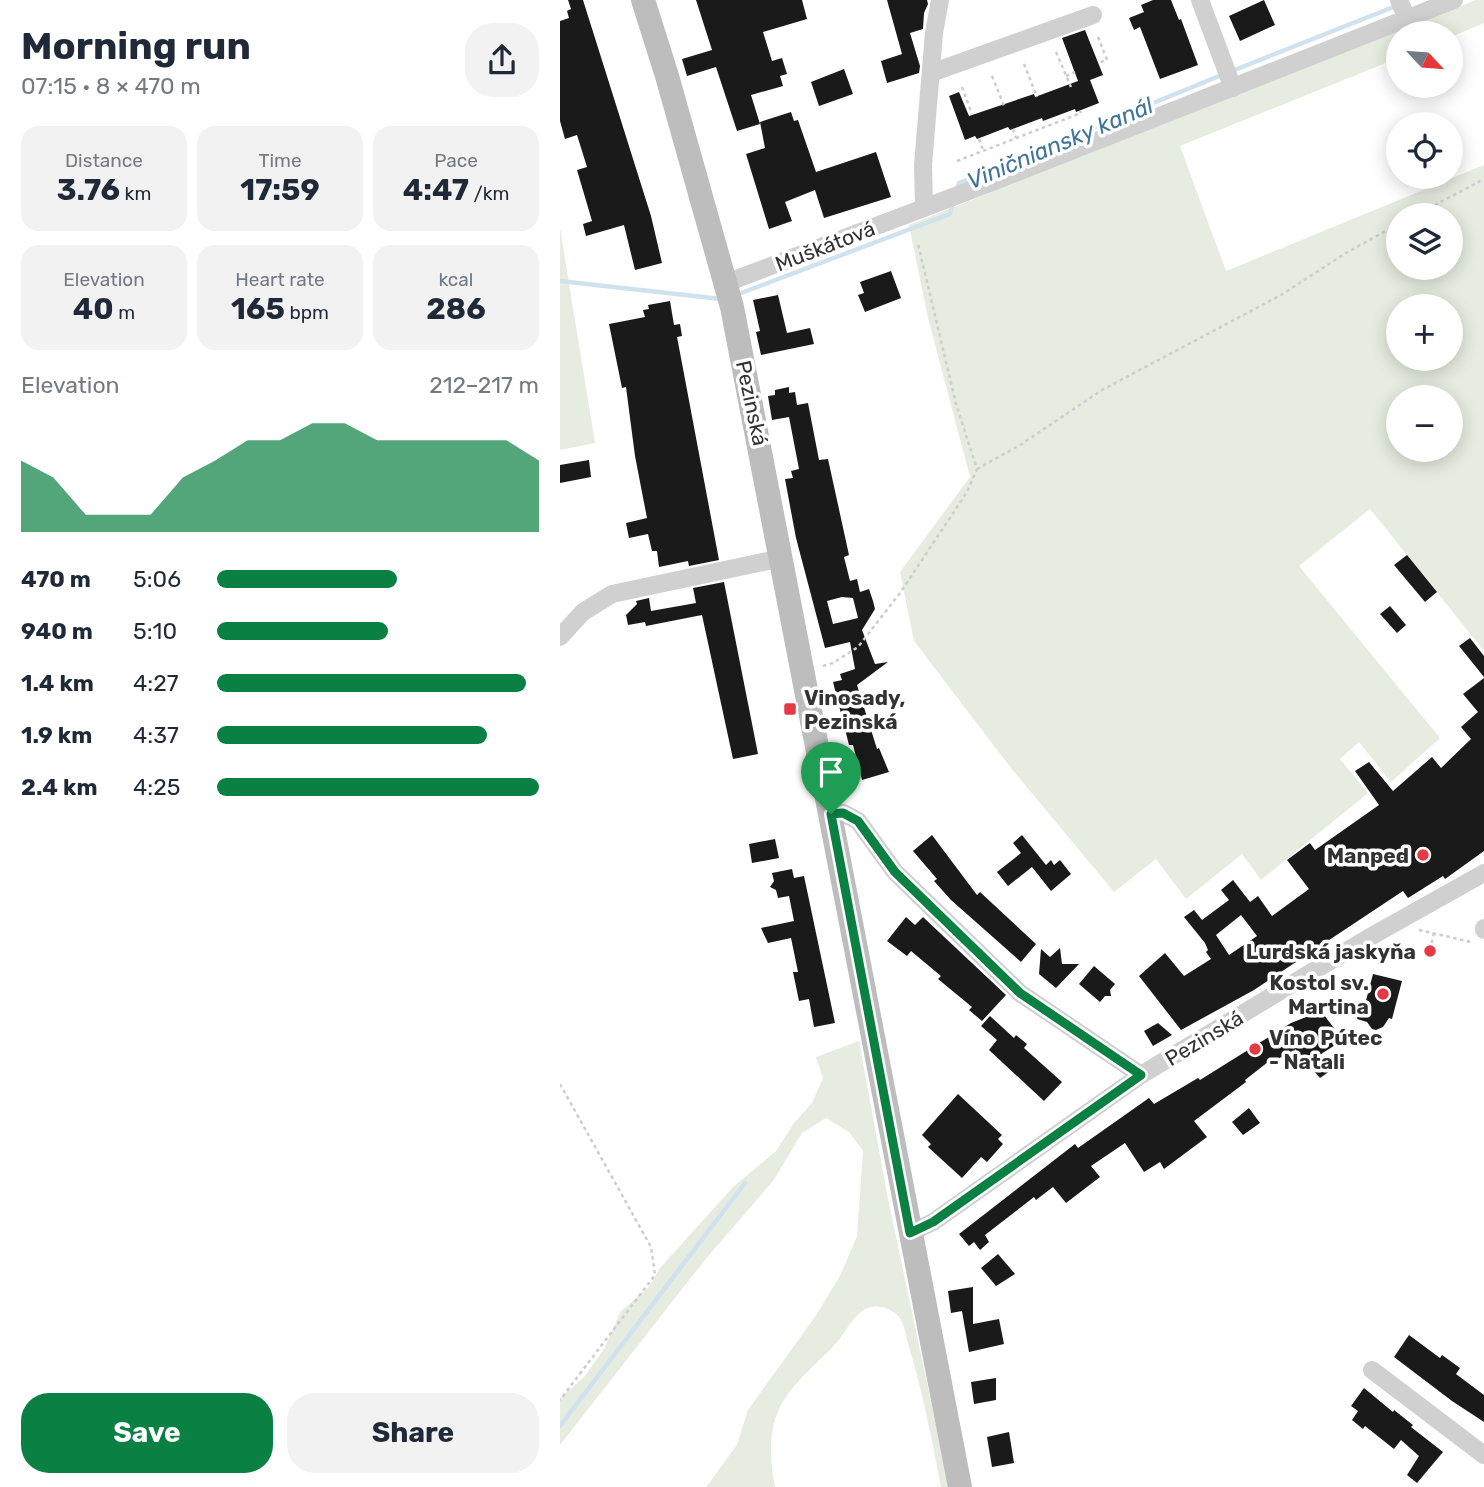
<!DOCTYPE html>
<meta charset="utf-8">
<style>
body{margin:0;font-family:Rubik,sans-serif;background:#f2f2f3;color:#1f2937;height:100vh;display:flex;flex-direction:column;font-size:26px;white-space:nowrap}
*{box-sizing:border-box;margin:0}
p{font-size:23px;color:#747a83}
.icon{flex:none;width:38px;height:38px;fill:none;stroke:currentColor;stroke-width:2;stroke-linecap:round;stroke-linejoin:round}
.map{position:relative;flex:1;overflow:hidden}
.drawer{display:flex;flex-direction:column;background:#fff;width:560px}
.drawer>*{flex:none}
.needle{width:46px;rotate:116deg}
.tools{position:absolute;left:826px;top:21px;display:grid;gap:14px}
.tools a{display:grid;place-items:center;width:77px;height:77px;border-radius:50%;background:#fff;box-shadow:0 4px 18px #0003;font-size:35px}
.pin{position:absolute;display:grid;place-items:center;width:60px;height:60px;color:#fff;margin:-72px -30px;border-radius:50% 50% 50% 0;rotate:-45deg;box-shadow:0 0 7px #0007}
.pin .icon{rotate:45deg}
.round{display:grid;place-items:center;flex:none;width:74px;height:74px;border-radius:28px;background:#f2f2f3}
.head{display:flex;align-items:center;justify-content:space-between;height:119px;padding:0 21px}
h1{font-size:38px;font-weight:700;line-height:52px}
.metrics{display:grid;grid-template-columns:repeat(3,1fr);gap:10px;height:119px;padding:7px 21px}
.metrics div{display:grid;align-content:center;border-radius:18px;background:#f2f2f3;text-align:center}
.metrics b{font-size:30px;font-weight:700}
.metrics small{font-size:19px;font-weight:400}
.metrics p{font-size:19px}
.chart{height:196px;padding:14px 21px}
.chart p{display:flex;justify-content:space-between}
.chart svg{width:100%;height:126px;margin-top:7px;fill:#0b8043;opacity:.7}
.action{display:flex;gap:14px;margin-top:auto;padding:14px 21px}
.action a{flex:1;height:80px;border-radius:28px;background:#0b8043;color:#fff;font-size:28px;font-weight:700;line-height:80px;text-align:center}
.action a+a{background:#f2f2f3;color:#1f2937}
ul{padding:0 21px;list-style:none;font-size:23px}
li{display:grid;grid-template-columns:112px 84px 1fr;align-items:center;height:52px}
li i{height:18px;border-radius:9px;background:#0b8043}
main{display:flex;flex:1;min-height:0}
.map>svg:first-child{display:block}
</style>
<main>
<section class="drawer">
<div class="head"><div><h1>Morning run</h1><p>07:15 · 8 × 470 m</p></div><a class="round"><svg class="icon" aria-label="share" viewBox="0 0 24 24"><path d="M12 15V3M7 8l5-5 5 5M5 13v7h14v-7"/></svg></a></div>
<div class="metrics">
<div><p>Distance</p><b>3.76<small> km</small></b></div>
<div><p>Time</p><b>17:59</b></div>
<div><p>Pace</p><b>4:47<small> /km</small></b></div>
</div>
<div class="metrics">
<div><p>Elevation</p><b>40<small> m</small></b></div>
<div><p>Heart rate</p><b>165<small> bpm</small></b></div>
<div><p>kcal</p><b>286</b></div>
</div>
<div class="chart"><p><span>Elevation</span>212–217 m</p>
<svg viewBox="0 0 160 44" preserveAspectRatio="none"><path d="M0 44V19L10 25L20 38L30 38L40 38L50 25L60 19L70 12L80 12L90 6L100 6L110 12L120 12L130 12L140 12L150 12L160 19V44z"/></svg>
</div>
<ul>
<li><b>470 m</b>5:06<i style="width:56%"></i></li>
<li><b>940 m</b>5:10<i style="width:53%"></i></li>
<li><b>1.4 km</b>4:27<i style="width:96%"></i></li>
<li><b>1.9 km</b>4:37<i style="width:84%"></i></li>
<li><b>2.4 km</b>4:25<i style="width:100%"></i></li>
</ul>
<div class="action"><a>Save</a><a>Share</a></div>
</section>
<div class="map">
<svg width="924" height="1487" viewBox="0 0 924 1487">
<rect width="100%" height="100%" fill="#fff"/>
<g fill="#e6ecdf" fill-rule="evenodd">
<path d="M916,0H924V23L891,37V33H838V58L620,146L666,271L924,165V651L810,509L739,566L880,738L831,782L799,742L780,759L808,793L701,880L682,854L626,899L596,859L554,892L451,768L354,641L340,572L410,477L368,318L349,225ZM838,215H891V268H838ZM838,306H891V359H838ZM838,397H891V450H838Z"/>
<path d="M0,228L35,443L0,450Z"/>
<path d="M299,1041L328,1199L389,1487H381C372,1440 363,1393 349,1347C346,1338 345,1324 339,1317C332,1308 316,1303 305,1309C294,1315 286,1331 278,1341C259,1363 232,1382 219,1409C208,1432 210,1462 215,1487H146L177,1445L188,1410L257,1314L281,1274L297,1236L303,1151L289,1132L266,1118L242,1133L213,1181L144,1261L0,1445V1398L24,1377L44,1349L61,1311L88,1288L100,1268L172,1188L216,1151L234,1123L252,1103L263,1078L256,1057Z"/>
</g>
<g fill="none" stroke-linecap="round" stroke-linejoin="round">
<g stroke="#cfe2ee" stroke-width="4.5">
<path d="M672,71L836,6"/>
<path d="M397,189L399,183L664,74"/>
<path d="M0,281L161,299"/>
<path d="M176,295L390,214L393,204"/>
<path d="M0,1426L185,1183"/>
</g>
</g>
<g fill="#1a1a1a" fill-rule="evenodd">
<path d="M8,0H23L91,216L102,263L75,270L64,225L26,236L23,224L32,221L17,170L27,167L17,135L5,139L0,121V21L9,18L7,11L11,9Z"/>
<path d="M136,0H242L247,19L203,32L212,61L222,58L227,74L220,76L223,86L191,95L200,124L177,131L156,67L127,76L122,59L152,50Z"/>
<path d="M327,0H367L368,4L364,13L363,29L350,33L360,66L359,73L327,83L321,61L342,54Z"/>
<path d="M593,0H611L619,20L621,19L638,65L600,79L580,27L574,30L569,18L584,12L581,5Z"/>
<path d="M704,0L715,25L680,41L669,16Z"/>
<path d="M525,30L543,75L530,80L539,103L516,112L515,109L483,121L482,118L450,130L448,127L417,139L415,136L405,140L389,96L399,92L409,116L474,94L475,97L518,81L502,38Z"/>
<path d="M284,69L293,94L259,106L251,82Z"/>
<path d="M231,112L234,121L238,120L256,172L316,152L331,197L264,218L255,190L225,202L232,221L209,229L186,154L205,148L200,122Z"/>
<path d="M331,271L341,298L305,312L298,295L304,293L300,282Z"/>
<path d="M218,295L227,333L250,328L254,344L201,355L196,332L200,331L193,300Z"/>
<path d="M110,301L114,325L120,324L122,336L117,337L121,358L159,560L129,566L128,561L99,567L97,551H92L88,534L69,538L66,523L87,518L75,456L66,387L62,388L49,324L85,317L83,310L89,309L88,305Z"/>
<path d="M229,387V393L235,392L237,405L248,403L259,460L268,459L289,555L284,557L290,581L297,579L300,592L309,589L313,601L315,609L302,630L315,664L328,662L297,685L317,749L319,748L329,772L302,780L293,745H289L273,682L282,680L280,674L295,669L290,642L265,648L236,538L225,479L233,478L231,471L239,469L229,417L212,420L208,396L215,395V390ZM282,597L293,598L298,618L273,624L267,601Z"/>
<path d="M29,460L31,477L0,483V465Z"/>
<path d="M847,555L877,592L865,602L834,565Z"/>
<path d="M164,582L198,754L173,759L142,615L86,626L85,622L68,625L66,615L77,604L76,601L89,598L91,611L136,603L133,588Z"/>
<path d="M830,606L846,625L837,633L820,614Z"/>
<path d="M910,638L924,656V677L899,646Z"/>
<path d="M924,678V851L885,879L883,876L848,898L843,891L694,990L621,1030L579,976L605,953L624,976L651,959L646,952L648,950L645,943L624,917L634,910L642,920L669,900L661,890L673,880L690,902L698,896L712,916L749,889L727,860L750,843L755,850L819,805L795,771L809,762L833,791L872,757L881,768L911,739L901,727L918,712L903,694ZM681,915L697,936L669,955L656,935Z"/>
<path d="M372,835L417,895L420,892L476,944L461,962L391,900L374,881L377,879L353,851Z"/>
<path d="M462,835L486,865L491,860L494,865L500,860L511,874L491,891L472,867L448,886L437,872L461,853L453,843Z"/>
<path d="M215,839L219,858L192,863L189,844Z"/>
<path d="M232,869L234,878L244,876L275,1023L254,1027L249,999L239,1001L233,972H238L231,938L208,943L201,928L234,921L229,896L218,898L216,890L210,887L214,881L212,873Z"/>
<path d="M346,917L355,925L363,917L446,995L422,1021L409,1010L412,1007L378,979L381,976L351,951L347,956L327,941Z"/>
<path d="M500,948L502,964H519L496,988L479,974L481,949L490,957Z"/>
<path d="M534,966L555,984L550,990L551,996H545L540,1002L519,984Z"/>
<path d="M813,974L842,981L832,1019L829,1018L823,1027L816,1030L812,1029L807,1022L797,1019L800,1007L804,1008Z"/>
<path d="M761,1011L783,1040L758,1056L770,1071L760,1078L735,1049L732,1072L721,1057L710,1065L708,1062L685,1080L686,1082L634,1121L647,1137L604,1169L600,1162L584,1172L565,1143L531,1166L540,1177L506,1203L493,1187L476,1200L474,1197L425,1235L429,1242L420,1250L414,1242L409,1246L399,1234L515,1144L518,1148L589,1098L594,1104L638,1078L640,1080L731,1023Z"/>
<path d="M430,1016L454,1038L456,1035L467,1044L464,1048L502,1082L484,1101L429,1050L437,1040L421,1026Z"/>
<path d="M598,1023L612,1035L593,1046L584,1031Z"/>
<path d="M398,1094L442,1135L438,1139L443,1144L427,1162L421,1157L402,1178L368,1147L371,1144L362,1135Z"/>
<path d="M689,1108L700,1123L683,1135L672,1122Z"/>
<path d="M438,1254L455,1274L436,1286L421,1268Z"/>
<path d="M413,1287V1324L439,1319L444,1344L409,1352L402,1311L391,1313L388,1291Z"/>
<path d="M849,1335L880,1358L882,1355L900,1368L896,1374L924,1395V1422L892,1401L834,1357Z"/>
<path d="M436,1378V1400L414,1404L411,1382Z"/>
<path d="M804,1388L833,1412L834,1410L853,1425L851,1427L883,1452L857,1483L847,1475L859,1456L841,1440L834,1449L805,1426L803,1429L792,1420L798,1411L791,1406Z"/>
<path d="M449,1432L454,1463L432,1467L427,1437Z"/>
</g>
<g fill="none" stroke-linecap="round" stroke-linejoin="round">
<g stroke="#cdcdcd" stroke-width="2.5" stroke-dasharray="3.5 3.5" stroke-linecap="butt">
<path d="M538,37L547,60L538,63"/>
<path d="M496,52L511,87"/>
<path d="M464,64L477,97"/>
<path d="M432,76L444,106"/>
<path d="M506,76L515,72"/>
<path d="M402,87L412,114"/>
<path d="M453,129L456,138"/>
<path d="M419,139L423,150"/>
<path d="M397,161L521,113L520,111"/>
<path d="M856,215L924,179"/>
<path d="M417,469L460,445L542,390L721,295L786,253L838,224"/>
<path d="M263,666L273,663L298,647L340,593L407,492L417,469L396,404L358,244"/>
<path d="M859,930L911,942"/>
<path d="M870,950L874,933"/>
<path d="M0,1084L91,1247L95,1275L0,1400"/>
</g>
<g stroke="#d0d0d0" stroke-width="18">
<path d="M640,0L673,88"/>
<path d="M839,0L847,19"/>
<path d="M371,73L533,15"/>
<path d="M364,208L363,165L374,33L380,0"/>
<path d="M166,283L435,181L894,0"/>
<path d="M0,637L23,612L52,594L222,558"/>
<path d="M271,814L283,813L298,821L335,872L460,993L581,1075"/>
<path d="M924,928V930"/>
<path d="M350,1233L373,1222L581,1075L810,937L924,873"/>
<path d="M812,1370L924,1455"/>
</g>
<path stroke="#bdbdbd" stroke-width="24" d="M83,0L107,76L172,307L400,1487"/>
</g>
<g fill="none" stroke-linecap="round" stroke-linejoin="round">
<defs>
<path id="route" d="M283,813L298,821L335,872L460,993L581,1075L373,1222L350,1233L271,814Z"/>
</defs>
<use href="#route" stroke="#fff" stroke-width="14"/>
<use href="#route" stroke="#0b8043" stroke-width="9"/>
</g>
<g fill="#e63946" stroke="#fff" stroke-width="2.5">
<rect x="223" y="702" width="14" height="14" rx="3.5"/>
<circle cx="863" cy="855" r="7"/>
<circle cx="870" cy="951" r="7"/>
<circle cx="823" cy="994" r="7"/>
<circle cx="695" cy="1049" r="7"/>
</g>
<g text-anchor="middle" dominant-baseline="central" stroke-width="7" stroke-linejoin="round" paint-order="stroke">
<g font-size="21" fill="#333" stroke="#fff">
<text transform="translate(265 246) rotate(-21)">Muškátová</text>
<text transform="translate(192 403) rotate(78)">Pezinská</text>
<text transform="translate(644 1038) rotate(-31)">Pezinská</text>
</g>
<g font-size="21" font-weight="bold" fill="#333" stroke="#fff" text-anchor="end">
<text x="244" y="697" text-anchor="start">Vinosady,<tspan x="244" dy="24">Pezinská</tspan></text>
<text x="849" y="855">Manped</text>
<text x="856" y="951">Lurdská jaskyňa</text>
<text x="809" y="982">Kostol sv.<tspan x="809" dy="24">Martina</tspan></text>
<text x="709" y="1037" text-anchor="start">Víno Pútec<tspan x="709" dy="24">- Natali</tspan></text>
</g>
<g font-size="23" font-style="italic" fill="#3f7597" stroke="#fff">
<text transform="translate(500 143) rotate(-23)">Viničniansky kanál</text>
</g>
</g>
</svg>
<div class="tools">
<a><svg class="needle" viewBox="-14 -14 28 28"><path d="M0-13l5 13h-10z" fill="#e53935"/><path d="M0 13l5-13h-10z" fill="#747a83"/></svg></a>
<a><svg class="icon" aria-label="locate" viewBox="0 0 24 24"><circle cx="12" cy="12" r="6"/><path d="M12 2v4M12 18v4M2 12h4M18 12h4"/></svg></a>
<a><svg class="icon" aria-label="layers" viewBox="0 0 24 24"><path d="M12 4l9 5-9 5-9-5zM3 14l9 5 9-5"/></svg></a>
<a>+</a>
<a>−</a>
</div>
<div class="pin" style="left:271px;top:814px;background:#1e9e55"><svg class="icon" aria-label="arrive" viewBox="0 0 24 24"><path d="M6 21V4h12l-3 4 3 4H6"/></svg></div>
</div>
</main>
